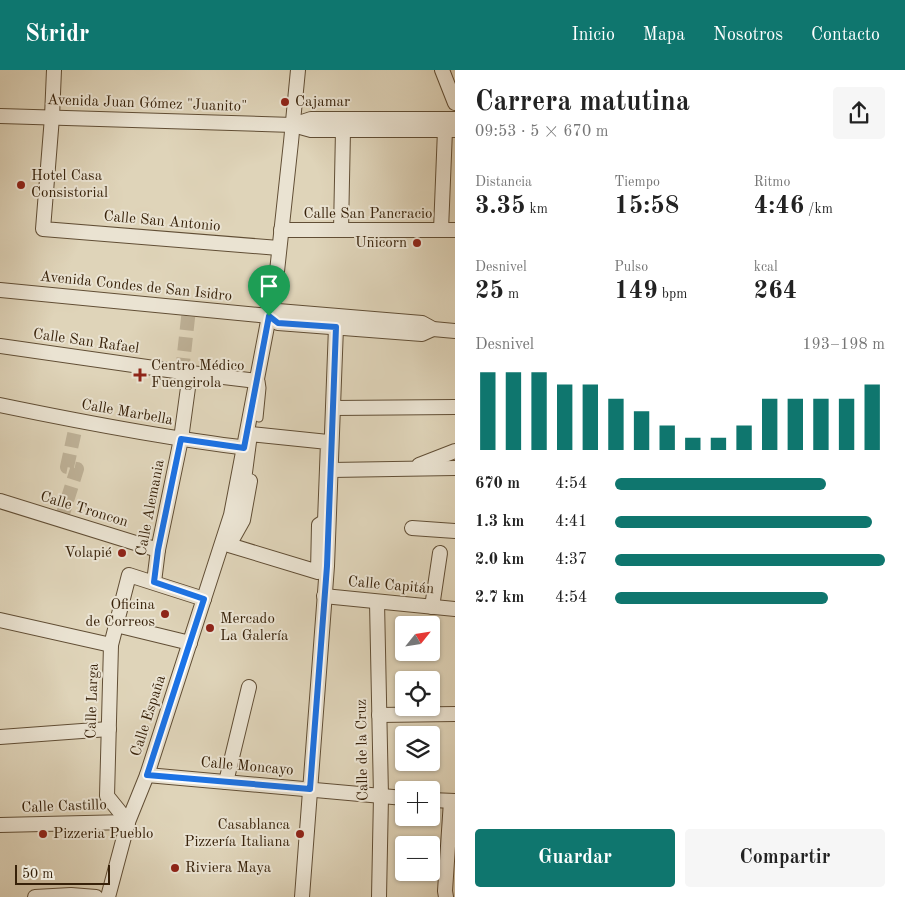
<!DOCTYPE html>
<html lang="es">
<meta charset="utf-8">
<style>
body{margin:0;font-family:"Old Standard TT",serif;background:#f6f6f6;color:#222;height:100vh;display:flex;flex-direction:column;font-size:19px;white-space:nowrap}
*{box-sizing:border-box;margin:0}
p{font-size:16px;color:#767676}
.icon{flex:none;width:28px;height:28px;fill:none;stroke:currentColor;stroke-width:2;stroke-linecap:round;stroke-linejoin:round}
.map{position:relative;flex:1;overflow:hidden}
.panel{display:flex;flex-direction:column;background:#fff;width:450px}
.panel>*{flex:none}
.needle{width:32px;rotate:60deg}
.fabs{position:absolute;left:395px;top:546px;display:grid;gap:10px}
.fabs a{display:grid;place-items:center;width:45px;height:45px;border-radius:5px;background:#fff;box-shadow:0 1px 4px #0004;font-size:25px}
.scale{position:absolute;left:15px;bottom:12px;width:95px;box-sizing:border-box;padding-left:5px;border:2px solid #372109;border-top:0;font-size:14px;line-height:18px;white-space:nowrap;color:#372109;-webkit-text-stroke:4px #eae3d2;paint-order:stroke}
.pin{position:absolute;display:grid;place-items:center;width:42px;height:42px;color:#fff;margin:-51px -21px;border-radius:50% 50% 50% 0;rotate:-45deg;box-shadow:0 0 5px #0007}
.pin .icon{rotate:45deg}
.round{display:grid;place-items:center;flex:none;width:52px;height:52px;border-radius:5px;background:#f6f6f6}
.headline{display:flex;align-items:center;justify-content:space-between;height:85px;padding:0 20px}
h1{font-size:28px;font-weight:600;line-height:38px}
.figures{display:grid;grid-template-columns:repeat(3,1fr);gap:8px;height:85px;padding:5px 20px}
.figures div{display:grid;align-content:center}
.figures b{font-size:25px;font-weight:600}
.figures small{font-size:14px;font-weight:400}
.figures p{font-size:14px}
.chart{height:140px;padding:10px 20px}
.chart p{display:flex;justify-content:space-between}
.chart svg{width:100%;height:90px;margin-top:5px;stroke:#0f766e;stroke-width:6}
.action{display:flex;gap:10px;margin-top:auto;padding:10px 20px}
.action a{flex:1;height:58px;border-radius:5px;background:#0f766e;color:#fff;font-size:20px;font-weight:600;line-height:58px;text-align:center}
.action a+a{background:#f6f6f6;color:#222}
ul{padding:0 20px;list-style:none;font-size:16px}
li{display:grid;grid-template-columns:80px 60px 1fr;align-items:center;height:38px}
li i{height:12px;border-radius:6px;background:#0f766e}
header{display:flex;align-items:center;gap:30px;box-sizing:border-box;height:70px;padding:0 25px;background:#0f766e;color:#fff}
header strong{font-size:24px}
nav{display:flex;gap:28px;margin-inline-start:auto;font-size:18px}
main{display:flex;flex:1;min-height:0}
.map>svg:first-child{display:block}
</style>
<header>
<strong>Stridr</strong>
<nav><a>Inicio</a><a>Mapa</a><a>Nosotros</a><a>Contacto</a></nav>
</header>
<main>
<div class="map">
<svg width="455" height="827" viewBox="0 0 455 827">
<rect width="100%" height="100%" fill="#dfd4b9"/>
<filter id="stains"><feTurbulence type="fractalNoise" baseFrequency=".004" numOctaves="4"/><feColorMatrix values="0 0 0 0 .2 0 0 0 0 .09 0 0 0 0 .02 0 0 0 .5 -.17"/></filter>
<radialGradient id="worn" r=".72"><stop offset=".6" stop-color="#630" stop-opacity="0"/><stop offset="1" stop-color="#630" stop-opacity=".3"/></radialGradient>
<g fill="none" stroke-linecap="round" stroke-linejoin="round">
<g stroke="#bdb096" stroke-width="14" stroke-dasharray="14 7" stroke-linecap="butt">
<path d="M182,302L189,239"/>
<path d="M61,450L77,399L67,397L77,351"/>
</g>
<defs>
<path id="lane" d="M259,348L262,318L261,311"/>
<g id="street">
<path d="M54,0L52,47L43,159L279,178"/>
<path d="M442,0L455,33"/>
<path d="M0,46L293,55L311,60H455"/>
<path d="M293,55L311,49H455"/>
<path d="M281,160H455"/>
<path d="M341,160L343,60"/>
<path d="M441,160L445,60"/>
<path d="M0,220L269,246L278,253L422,264L433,259"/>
<path d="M269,246L278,241L422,253L433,259L455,261"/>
<path d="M0,276L182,302L257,311"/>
<path d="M0,335C82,352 165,368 248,378"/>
<path d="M333,338L455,337"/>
<path d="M250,364L328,372L325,451L319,455L318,502L229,475L243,450L250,411L244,410Z"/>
<path d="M419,395L455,381"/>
<path d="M331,400L455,398"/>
<path d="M0,431L158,480"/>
<path d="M412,458L455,461"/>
<path d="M154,512L158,480L181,369L190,303"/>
<path d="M324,526L455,539"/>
<path d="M377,532L381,726L379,827"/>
<path d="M432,537L440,483"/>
<path d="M0,550L111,575"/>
<path d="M116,555L190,573"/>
<path d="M379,645L455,644"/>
<path d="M0,667L109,659"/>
<path d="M147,705L404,728"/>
<path d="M226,712L249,617"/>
<path d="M431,730L455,731"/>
<path d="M128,752L107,726L111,575L129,505L204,529"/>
<path d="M0,755L128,752"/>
<path d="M35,827L71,825L96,827"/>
<path d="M108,827L128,752L147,705L231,445L269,246L274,229L291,72L298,0"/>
<path d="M302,827L327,496L336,257"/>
<path d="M446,827L445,821L451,731"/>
</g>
</defs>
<use href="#lane" stroke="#614e35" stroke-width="9"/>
<use href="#street" stroke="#614e35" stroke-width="16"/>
<use href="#lane" stroke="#eae3d2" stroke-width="7"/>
<use href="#street" stroke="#eae3d2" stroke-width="14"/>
</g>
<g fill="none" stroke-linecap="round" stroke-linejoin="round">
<defs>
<path id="route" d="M269,246L278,253L336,257L327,496L310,719L147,705L204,529L154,512L158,480L181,369L244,378Z"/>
</defs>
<use href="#route" stroke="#fff" stroke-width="10"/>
<use href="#route" stroke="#1a73e8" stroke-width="6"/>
</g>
<g fill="#8f2418" stroke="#eae3d2" stroke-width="2">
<circle cx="285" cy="32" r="5"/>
<circle cx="21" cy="115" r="5"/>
<circle cx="417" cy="173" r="5"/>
<path d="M137.5 297.5h5v5h5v5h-5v5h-5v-5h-5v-5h5z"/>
<circle cx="122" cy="483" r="5"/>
<circle cx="165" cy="544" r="5"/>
<circle cx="210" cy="558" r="5"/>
<circle cx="43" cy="764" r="5"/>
<circle cx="300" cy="764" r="5"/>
<circle cx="175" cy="798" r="5"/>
</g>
<g text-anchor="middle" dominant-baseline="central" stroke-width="4" stroke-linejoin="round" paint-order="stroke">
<g font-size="15" fill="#372109" stroke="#eae3d2" text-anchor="start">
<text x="295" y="32">Cajamar</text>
<text x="31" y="106">Hotel Casa<tspan x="31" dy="17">Consistorial</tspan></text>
<text x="407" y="173" text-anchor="end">Unicorn</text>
<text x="151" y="296">Centro Médico<tspan x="151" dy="17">Fuengirola</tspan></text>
<text x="112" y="483" text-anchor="end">Volapié</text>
<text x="155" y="535" text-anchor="end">Oficina<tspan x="155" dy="17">de Correos</tspan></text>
<text x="220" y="549">Mercado<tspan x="220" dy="17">La Galería</tspan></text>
<text x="290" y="755" text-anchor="end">Casablanca<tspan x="290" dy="17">Pizzería Italiana</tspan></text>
<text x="53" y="764">Pizzeria Pueblo</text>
<text x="185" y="798">Riviera Maya</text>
</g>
<g font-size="15" fill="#372109" stroke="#eae3d2">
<text transform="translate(147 34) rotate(2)">Avenida Juan Gómez "Juanito"</text>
<text x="368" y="144">Calle San Pancracio</text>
<text transform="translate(162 152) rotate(5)">Calle San Antonio</text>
<text transform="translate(136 217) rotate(6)">Avenida Condes de San Isidro</text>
<text transform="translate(86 272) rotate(8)">Calle San Rafael</text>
<text transform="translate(127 343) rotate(10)">Calle Marbella</text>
<text transform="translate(151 438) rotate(-79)">Calle Alemania</text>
<text transform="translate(84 440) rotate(17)">Calle Troncon</text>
<text transform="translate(391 516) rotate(5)">Calle Capitán</text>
<text transform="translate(93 631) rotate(-88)">Calle Larga</text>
<text transform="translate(149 646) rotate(-72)">Calle España</text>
<text transform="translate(363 680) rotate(-91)">Calle de la Cruz</text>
<text transform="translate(247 697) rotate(5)">Calle Moncayo</text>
<text transform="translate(64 737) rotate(-2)">Calle Castillo</text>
</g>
</g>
<rect width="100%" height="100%" filter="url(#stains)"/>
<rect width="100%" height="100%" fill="url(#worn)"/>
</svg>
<div class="fabs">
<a><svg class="needle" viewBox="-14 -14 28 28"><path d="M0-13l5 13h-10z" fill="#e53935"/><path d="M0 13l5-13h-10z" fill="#767676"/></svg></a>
<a><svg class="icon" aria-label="locate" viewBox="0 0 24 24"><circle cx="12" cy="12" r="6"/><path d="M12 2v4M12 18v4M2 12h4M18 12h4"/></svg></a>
<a><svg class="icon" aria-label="layers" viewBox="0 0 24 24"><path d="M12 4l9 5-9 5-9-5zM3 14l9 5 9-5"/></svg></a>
<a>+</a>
<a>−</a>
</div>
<div class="scale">50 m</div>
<div class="pin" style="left:269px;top:246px;background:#1e9e55"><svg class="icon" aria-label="arrive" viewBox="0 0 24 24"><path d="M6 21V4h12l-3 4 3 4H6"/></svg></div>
</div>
<section class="panel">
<div class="headline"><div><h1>Carrera matutina</h1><p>09:53 · 5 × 670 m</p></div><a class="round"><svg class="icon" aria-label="share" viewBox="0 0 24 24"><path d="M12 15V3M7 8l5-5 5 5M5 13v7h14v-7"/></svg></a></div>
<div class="figures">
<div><p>Distancia</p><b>3.35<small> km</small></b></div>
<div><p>Tiempo</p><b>15:58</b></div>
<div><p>Ritmo</p><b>4:46<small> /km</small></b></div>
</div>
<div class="figures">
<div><p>Desnivel</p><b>25<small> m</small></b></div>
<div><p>Pulso</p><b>149<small> bpm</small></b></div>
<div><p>kcal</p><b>264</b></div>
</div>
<div class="chart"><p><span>Desnivel</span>193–198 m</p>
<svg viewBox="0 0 160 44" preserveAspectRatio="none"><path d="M5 44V6M15 44V6M25 44V6M35 44V12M45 44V12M55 44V19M65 44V25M75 44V32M85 44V38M95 44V38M105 44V32M115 44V19M125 44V19M135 44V19M145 44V19M155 44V12"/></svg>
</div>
<ul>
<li><b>670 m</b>4:54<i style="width:78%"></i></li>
<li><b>1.3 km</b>4:41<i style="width:95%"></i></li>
<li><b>2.0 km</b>4:37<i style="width:100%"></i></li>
<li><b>2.7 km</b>4:54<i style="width:79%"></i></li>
</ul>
<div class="action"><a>Guardar</a><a>Compartir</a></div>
</section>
</main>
